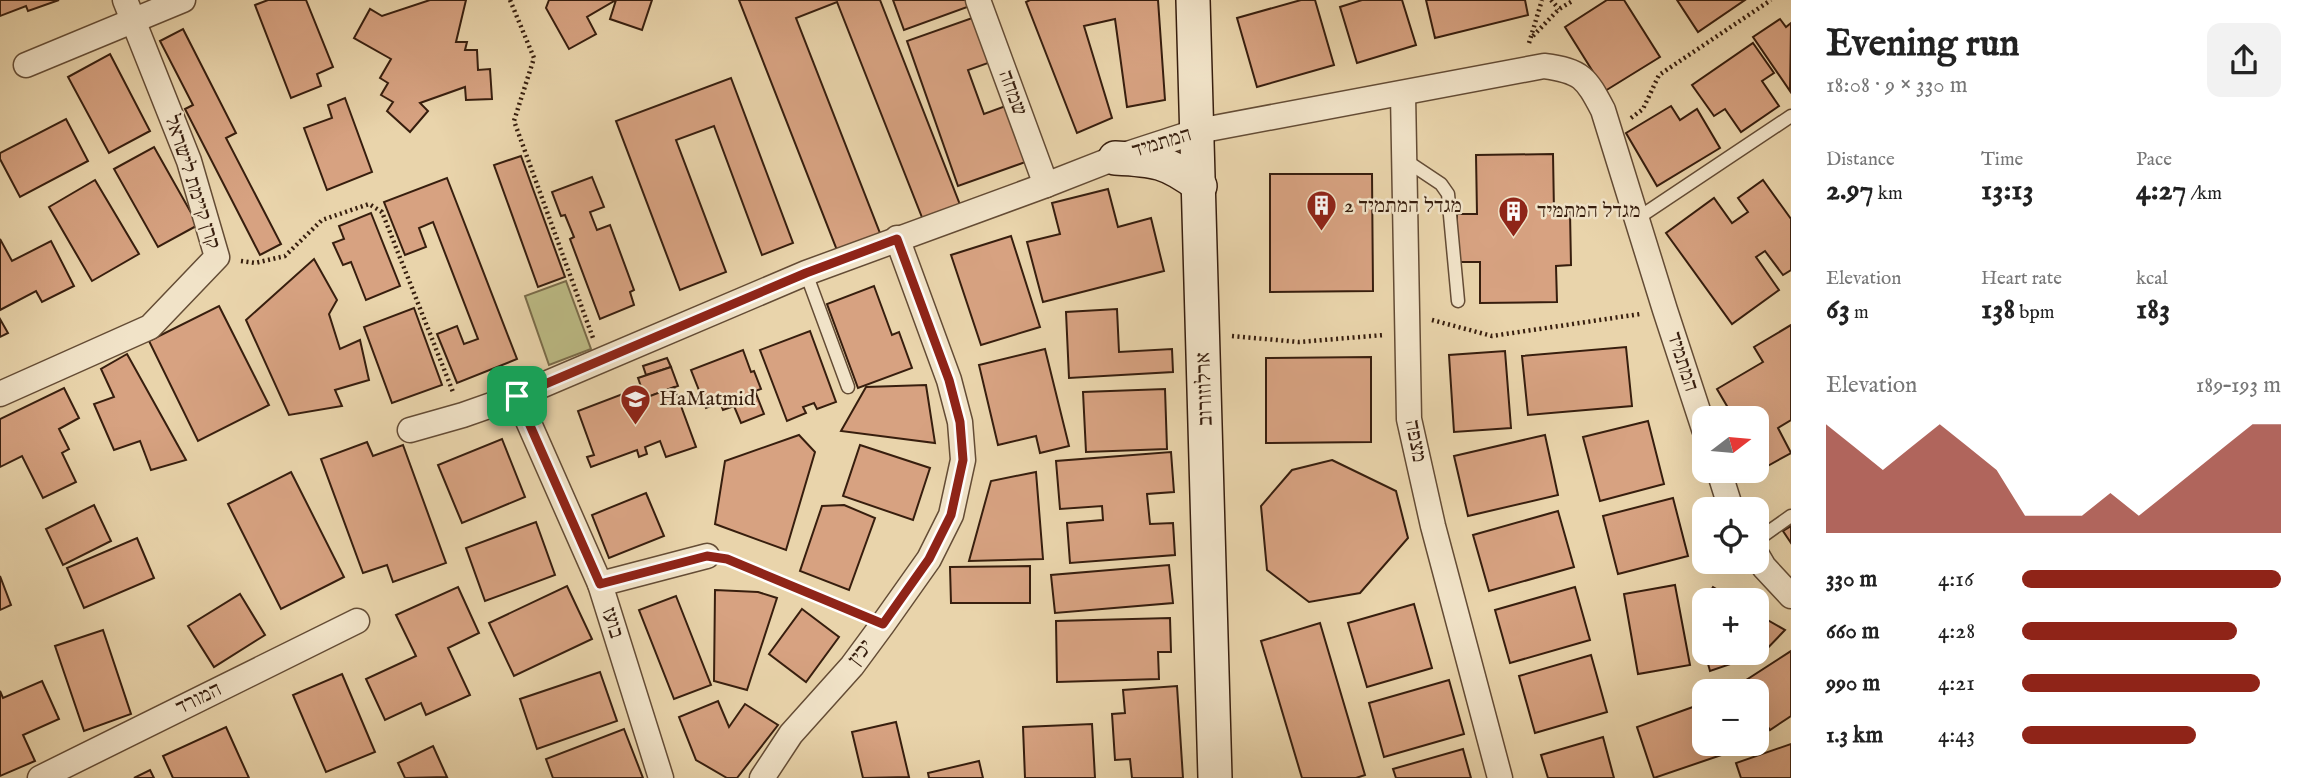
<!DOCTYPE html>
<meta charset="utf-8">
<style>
body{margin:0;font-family:"IM FELL English","Frank Ruhl Libre",serif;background:#f2f2f2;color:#222;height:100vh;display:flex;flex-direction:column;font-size:26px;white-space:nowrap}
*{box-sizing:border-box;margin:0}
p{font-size:23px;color:#767676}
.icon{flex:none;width:38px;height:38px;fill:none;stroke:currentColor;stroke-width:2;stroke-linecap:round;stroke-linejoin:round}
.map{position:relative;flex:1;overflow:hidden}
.panel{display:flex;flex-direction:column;background:#fff;width:525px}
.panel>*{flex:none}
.needle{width:46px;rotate:74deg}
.controls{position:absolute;left:1692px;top:406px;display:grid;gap:14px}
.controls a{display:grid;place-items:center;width:77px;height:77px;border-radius:14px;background:#fff;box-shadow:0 7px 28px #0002;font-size:35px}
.pin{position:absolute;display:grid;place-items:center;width:60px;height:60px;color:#fff;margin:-30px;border-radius:14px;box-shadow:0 4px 10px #0006}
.round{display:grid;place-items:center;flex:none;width:74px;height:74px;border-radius:14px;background:#f2f2f2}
.summary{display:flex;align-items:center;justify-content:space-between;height:119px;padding:0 35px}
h1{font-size:38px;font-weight:800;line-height:52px}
.figures{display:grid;grid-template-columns:repeat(3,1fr);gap:10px;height:119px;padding:7px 35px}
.figures div{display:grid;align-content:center}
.figures b{font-size:30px;font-weight:800}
.figures small{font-size:19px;font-weight:400}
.figures p{font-size:19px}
.chart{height:196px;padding:14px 35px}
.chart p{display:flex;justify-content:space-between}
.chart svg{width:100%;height:126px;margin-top:7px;fill:#8f2418;opacity:.7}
ul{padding:0 35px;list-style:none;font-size:23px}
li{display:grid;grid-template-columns:112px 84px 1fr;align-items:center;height:52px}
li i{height:18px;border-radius:9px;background:#8f2418}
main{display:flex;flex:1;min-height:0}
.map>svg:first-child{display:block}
</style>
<main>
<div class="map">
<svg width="1791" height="778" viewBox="0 0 1791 778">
<rect width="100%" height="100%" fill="#e9d4ab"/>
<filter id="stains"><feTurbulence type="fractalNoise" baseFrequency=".00286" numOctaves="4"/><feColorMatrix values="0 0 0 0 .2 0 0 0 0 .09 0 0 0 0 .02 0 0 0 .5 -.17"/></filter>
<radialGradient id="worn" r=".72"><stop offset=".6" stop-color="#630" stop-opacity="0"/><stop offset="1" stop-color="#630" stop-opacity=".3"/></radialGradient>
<path fill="#bcbb85" stroke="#7a6c4a" stroke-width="2" d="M566,281L591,349L549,365L525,296Z"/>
<g fill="#d7a281" stroke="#371e0e" stroke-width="2">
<path d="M0,0H59L28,11L26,6L0,16Z"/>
<path d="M268,0H306L333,67L317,74L321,86L291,98L255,5Z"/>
<path d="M430,0H466L456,42H467L465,50H477L478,70L490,69L492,99L466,100L465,87L420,103L428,111L410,132L387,111L393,102L381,95L388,83L380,78L391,59L354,38L370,9L382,16Z"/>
<path d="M549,0H652L642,30L610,19L616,0L587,17L596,34L569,49L546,8Z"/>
<path d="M739,0H880L964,215L927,230L837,2L796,18L885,246L842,263Z"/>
<path d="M893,0H967L970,6L904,30Z"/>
<path d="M1030,0H1158L1165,100L1127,107L1115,19L1084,26L1112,118L1077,133L1026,2Z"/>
<path d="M1301,0H1315L1334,65L1257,87L1237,18Z"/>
<path d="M1362,0H1402L1416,45L1357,63L1340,7Z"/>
<path d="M1426,0H1525L1528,15L1435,38Z"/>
<path d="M1607,0H1624L1660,57L1605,91L1565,27Z"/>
<path d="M1677,0H1745L1698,32Z"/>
<path d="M975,17L991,62L968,70L984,114L1011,104L1031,160L958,186L907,41Z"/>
<path d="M1780,19L1786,27L1791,23L1790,91L1753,37Z"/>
<path d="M183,29L236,133L226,138L281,244L260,255L185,109L193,105L160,41Z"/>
<path d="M1753,43L1774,73L1762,81L1779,106L1741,132L1725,109L1714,116L1692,85Z"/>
<path d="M110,54L150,131L109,153L68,77Z"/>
<path d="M731,78L793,243L762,255L714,126L676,140L726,272L680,290L616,121Z"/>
<path d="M345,98L372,172L327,190L304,128L332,118L328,105Z"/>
<path d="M1671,106L1680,120L1697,109L1720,148L1657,186L1626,133Z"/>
<path d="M66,119L88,161L20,197L0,159V153Z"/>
<path d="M154,147L198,225L158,247L114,169Z"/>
<path d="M1553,154L1554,212H1570L1571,265L1556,266L1557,302L1480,303V262H1457V214H1477L1476,155Z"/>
<path d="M521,156L565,277L538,287L494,165Z"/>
<path d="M1270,174H1372L1373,291L1270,292Z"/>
<path d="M592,177L604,207L590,212L597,230L610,225L634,290L630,292L634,305L600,319L570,239L574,237L565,215L561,216L552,192Z"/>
<path d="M447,178L517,359L457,383L437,334L457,326L464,344L478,339L433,222L419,228L426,247L405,255L384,202Z"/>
<path d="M95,180L139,254L92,281L49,207Z"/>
<path d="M1763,180L1791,219V270L1783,275L1765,251L1756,257L1779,290L1732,324L1666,233L1714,198L1732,223L1748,212L1738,198Z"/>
<path d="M1108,189L1118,227L1151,218L1164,271L1043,302L1027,242L1060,234L1052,203Z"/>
<path d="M371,213L400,286L366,300L351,262L343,265L333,243L344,239L339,226Z"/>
<path d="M1011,236L1040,327L981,345L951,255Z"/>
<path d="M0,239L12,261L51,241L74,286L42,302L36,291L0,310Z"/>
<path d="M314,259L337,300L329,314L340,349L360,340L369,380L335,390L342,406L289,415L246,320Z"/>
<path d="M874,286L892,335L899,332L912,368L858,388L827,304Z"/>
<path d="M219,306L269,405L198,441L149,341Z"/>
<path d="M414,308L442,385L392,403L364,327Z"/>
<path d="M1117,309L1119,352L1172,349L1173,372L1069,378L1066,312Z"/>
<path d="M0,319L8,333L0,337Z"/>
<path d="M1791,325V420L1778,428L1791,453L1764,468L1757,456V418H1734L1717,389L1763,362L1754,347Z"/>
<path d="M810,331L836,402L817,409L814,403L803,407L806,413L787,421L760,350Z"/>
<path d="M1626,347L1632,406L1528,415L1522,356Z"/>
<path d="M1045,349L1069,446L1040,453L1036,436L998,445L979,365Z"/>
<path d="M743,350L751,372L754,371L761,389L755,391L764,414L741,423L734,406L723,410L720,402L706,408L691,370Z"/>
<path d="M1505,351L1511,428L1454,432L1449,355Z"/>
<path d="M127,354L186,460L151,470L140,441L114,450L94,404L114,397L101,369Z"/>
<path d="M1371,357V442L1266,443V358Z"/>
<path d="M667,358L671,367L646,375L643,366Z"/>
<path d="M671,367L678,386L645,398L638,378Z"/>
<path d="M926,385L935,443L841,431L866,387Z"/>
<path d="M641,387L645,398L674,387L696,447L666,457L660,441L645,447L647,454L639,457L637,450L591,467L587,457L594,455L578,411Z"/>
<path d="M64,388L79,418L59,429L69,449L62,453L76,482L43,498L22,456L0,467V419Z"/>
<path d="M1165,389L1167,449L1086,452L1083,392Z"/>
<path d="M1648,421L1664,484L1600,501L1583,437Z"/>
<path d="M799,435L815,452L786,550L715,524L725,461Z"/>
<path d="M1545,435L1558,495L1468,516L1454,456Z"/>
<path d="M502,439L525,497L462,523L438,465Z"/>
<path d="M367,442L373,456L403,445L446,563L393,582L387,565L363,573L321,459Z"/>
<path d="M860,445L930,468L913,520L843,496Z"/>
<path d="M1171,452L1174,492L1147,494L1150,524L1173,523L1175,555L1070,563L1067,523L1103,520L1102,506L1060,509L1056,461Z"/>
<path d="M1332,460L1396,491L1408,538L1360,593L1309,602L1267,570L1261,506L1292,470Z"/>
<path d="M291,472L344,577L281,609L228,504Z"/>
<path d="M1036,472L1043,559L969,561L991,481Z"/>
<path d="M646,493L664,536L609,558L592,515Z"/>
<path d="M1673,498L1688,556L1618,574L1603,516Z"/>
<path d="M94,505L111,541L63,565L46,529Z"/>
<path d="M844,505L875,518L849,590L800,571L822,506Z"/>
<path d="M1558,511L1574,567L1489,591L1473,535Z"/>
<path d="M536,522L555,575L485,601L466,548Z"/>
<path d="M1791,526V543L1783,531Z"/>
<path d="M137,538L154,578L84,608L67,568Z"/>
<path d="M1169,565L1173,603L1055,613L1051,575Z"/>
<path d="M1030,566V603H951L950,567Z"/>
<path d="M0,576L11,605L0,610Z"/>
<path d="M1675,585L1690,665L1638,674L1624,594Z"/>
<path d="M567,586L592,639L514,676L489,623Z"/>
<path d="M458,587L479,633L448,648L470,695L426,715L421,703L385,720L366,679L416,656L396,615Z"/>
<path d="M1575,587L1590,640L1510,663L1495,610Z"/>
<path d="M1713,587L1735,600H1705Z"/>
<path d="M715,590L758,592L777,598L747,690L714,681Z"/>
<path d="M240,594L265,635L214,667L188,626Z"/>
<path d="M676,596L711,685L674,699L639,610Z"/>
<path d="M1704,601V650L1696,615Z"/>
<path d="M1414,604L1432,668L1367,687L1348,623Z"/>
<path d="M802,609L839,637L806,682L769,654Z"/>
<path d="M1757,614L1785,630L1763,653L1710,671L1705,653H1757Z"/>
<path d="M1170,618L1171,652H1158L1159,679L1057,682L1056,621Z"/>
<path d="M1320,623L1365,775L1356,778H1302L1261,641Z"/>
<path d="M103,630L131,714L84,731L55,646Z"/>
<path d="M1791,651V716L1770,730L1757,710V691H1745L1740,684Z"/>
<path d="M1591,655L1607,712L1535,733L1519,676Z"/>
<path d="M600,672L617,721L537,749L520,699Z"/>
<path d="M342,674L375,752L326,772L293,695Z"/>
<path d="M1449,680L1464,734L1384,757L1369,703Z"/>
<path d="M42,681L59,719L23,735L35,761L0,776V691L3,698Z"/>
<path d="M1177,686L1183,778H1132L1130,759L1115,760L1112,714L1125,713L1123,690Z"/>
<path d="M718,701L729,727L745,704L778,725L737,778H727L696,760L679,717Z"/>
<path d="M1704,703V744H1734L1736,750L1654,778L1637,727Z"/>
<path d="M896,722L909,777L863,778L852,732Z"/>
<path d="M1092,724L1095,778H1025L1023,727Z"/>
<path d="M226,727L249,778H173L163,756Z"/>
<path d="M624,729L643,778H553L546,759Z"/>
<path d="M1603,737L1614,778H1548L1541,755Z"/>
<path d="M1791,744V778H1741L1736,763Z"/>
<path d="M433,746L447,777L405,778L398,763Z"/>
<path d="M1463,749L1471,778H1396L1393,769Z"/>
<path d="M979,761L983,778H929L928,773Z"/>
<path d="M150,770L154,778H134Z"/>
</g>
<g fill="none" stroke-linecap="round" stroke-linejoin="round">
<defs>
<g id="lane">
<path d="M1405,160L1441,184L1448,194L1458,301"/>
<path d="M1638,218L1791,116"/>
<path d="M806,273L848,387"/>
<path d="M1757,540L1791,516"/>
</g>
<g id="street">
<path d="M978,0L1046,185"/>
<path d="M26,65L183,0"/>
<path d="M1403,94L1409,419L1433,526L1500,778"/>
<path d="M0,394L150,327L217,257L189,161L125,0"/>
<path d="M517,396L600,584L661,778"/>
<path d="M410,430L463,415L517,396L806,273L1046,185L1115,158L1198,131L1544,66C1582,71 1586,78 1603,110L1665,310L1704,429"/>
<path d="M1719,471L1731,509"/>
<path d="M1757,555L1764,567L1791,596"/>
<path d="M600,584L707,556"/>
<path d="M40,778L357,621"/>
<path d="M762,778L791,734L852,666L883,624L929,559L951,515L963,460L960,422L949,380L897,238"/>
</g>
<g id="secondary">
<path d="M1193,0L1215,778"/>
<path d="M1115,158C1155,160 1167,161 1200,186"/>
</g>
</defs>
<use href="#lane" stroke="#644c35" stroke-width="15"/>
<use href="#street" stroke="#644c35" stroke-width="27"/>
<use href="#secondary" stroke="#371e0e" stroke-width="36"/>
<g stroke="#371e0e" stroke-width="4.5" stroke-dasharray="2 3.5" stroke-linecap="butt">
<path d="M510,0L534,58L514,121L593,338"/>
<path d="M1551,0L1559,9"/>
<path d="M1533,36L1559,9L1574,0"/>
<path d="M1529,43L1542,0"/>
<path d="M1631,118L1643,109L1659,75L1771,0"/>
<path d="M241,261L255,263L285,256L322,220L369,204L382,212L453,392"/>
<path d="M1432,320L1492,336L1640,314"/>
<path d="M1232,336L1299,342L1384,335"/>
<path d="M729,560L860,614"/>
</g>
<use href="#lane" stroke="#f1e3c8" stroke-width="12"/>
<use href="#street" stroke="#f1e3c8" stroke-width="24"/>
<use href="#secondary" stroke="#f1e3c8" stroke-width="33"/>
</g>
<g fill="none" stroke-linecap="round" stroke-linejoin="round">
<defs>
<path id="route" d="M897,239L949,380L960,422L963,460L951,515L929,559L883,624L727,559L707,556L600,584L517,396L806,273Z"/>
</defs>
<use href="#route" stroke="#fff" stroke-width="14"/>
<use href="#route" stroke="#8f2418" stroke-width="9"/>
</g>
<defs>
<symbol id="building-pin" viewBox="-11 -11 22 30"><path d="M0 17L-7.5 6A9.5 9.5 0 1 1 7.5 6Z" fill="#8f2418" stroke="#f1e3c8"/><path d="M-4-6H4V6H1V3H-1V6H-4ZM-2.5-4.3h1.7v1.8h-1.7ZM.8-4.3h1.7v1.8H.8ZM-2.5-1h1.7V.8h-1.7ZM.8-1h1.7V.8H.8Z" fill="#fff"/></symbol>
<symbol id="school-pin" viewBox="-11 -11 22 30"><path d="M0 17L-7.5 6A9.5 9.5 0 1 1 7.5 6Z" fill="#8f2418" stroke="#f1e3c8"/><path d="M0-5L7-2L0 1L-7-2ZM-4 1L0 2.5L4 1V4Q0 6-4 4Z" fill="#fff"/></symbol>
</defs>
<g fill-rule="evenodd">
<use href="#building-pin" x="1304" y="188" width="35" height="47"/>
<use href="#building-pin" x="1496" y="194" width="35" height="47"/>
<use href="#school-pin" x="618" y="382" width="35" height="47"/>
</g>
<g text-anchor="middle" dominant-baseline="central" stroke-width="5" stroke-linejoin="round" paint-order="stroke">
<g font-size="21" fill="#371e0e" stroke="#f1e3c8">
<text transform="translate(1012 93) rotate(70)">שמחה</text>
<text transform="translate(1162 143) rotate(-17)">המתמיד</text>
<text transform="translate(192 182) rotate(72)">קרן קיימת לישראל</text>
<text transform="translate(1682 362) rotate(72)">המתמיד</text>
<text transform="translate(1205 389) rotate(-92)">ארלוזורוב</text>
<text transform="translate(1415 441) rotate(79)">מצפה</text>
<text transform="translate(612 623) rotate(73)">בועז</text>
<text transform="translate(861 653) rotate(-53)">יכין</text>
<text transform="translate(199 699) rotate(-26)">המורד</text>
</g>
<g font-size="21" fill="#371e0e" stroke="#f1e3c8" text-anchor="start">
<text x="1344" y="206">מגדל המתמיד 2</text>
<text x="1537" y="211">מגדל המתמיד</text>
<text x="659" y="399">HaMatmid</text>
</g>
</g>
<rect width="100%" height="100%" filter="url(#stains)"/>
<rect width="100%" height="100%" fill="url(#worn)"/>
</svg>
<div class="controls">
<a><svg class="needle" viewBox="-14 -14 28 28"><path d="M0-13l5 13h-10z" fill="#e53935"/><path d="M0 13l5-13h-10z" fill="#767676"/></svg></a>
<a><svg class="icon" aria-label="locate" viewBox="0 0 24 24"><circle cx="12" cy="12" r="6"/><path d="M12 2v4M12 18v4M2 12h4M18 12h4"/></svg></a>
<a>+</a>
<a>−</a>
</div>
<div class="pin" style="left:517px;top:396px;background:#1e9e55"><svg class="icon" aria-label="arrive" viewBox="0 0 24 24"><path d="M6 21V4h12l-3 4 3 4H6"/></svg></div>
</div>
<section class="panel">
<div class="summary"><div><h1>Evening run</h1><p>18:08 · 9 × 330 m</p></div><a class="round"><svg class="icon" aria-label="share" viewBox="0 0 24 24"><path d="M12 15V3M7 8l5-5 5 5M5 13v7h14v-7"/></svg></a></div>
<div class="figures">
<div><p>Distance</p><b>2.97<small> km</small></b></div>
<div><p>Time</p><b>13:13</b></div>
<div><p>Pace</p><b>4:27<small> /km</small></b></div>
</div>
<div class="figures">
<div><p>Elevation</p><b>63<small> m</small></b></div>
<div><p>Heart rate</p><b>138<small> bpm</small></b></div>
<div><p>kcal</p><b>183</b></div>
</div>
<div class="chart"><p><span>Elevation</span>189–193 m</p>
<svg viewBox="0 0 160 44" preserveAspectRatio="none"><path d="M0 44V6L10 14L20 22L30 14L40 6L50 14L60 22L70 38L80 38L90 38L100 30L110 38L120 30L130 22L140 14L150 6L160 6V44z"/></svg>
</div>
<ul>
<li><b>330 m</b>4:16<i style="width:100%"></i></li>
<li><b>660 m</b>4:28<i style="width:83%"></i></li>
<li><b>990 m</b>4:21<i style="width:92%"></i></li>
<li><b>1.3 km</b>4:43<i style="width:67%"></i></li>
</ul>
</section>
</main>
